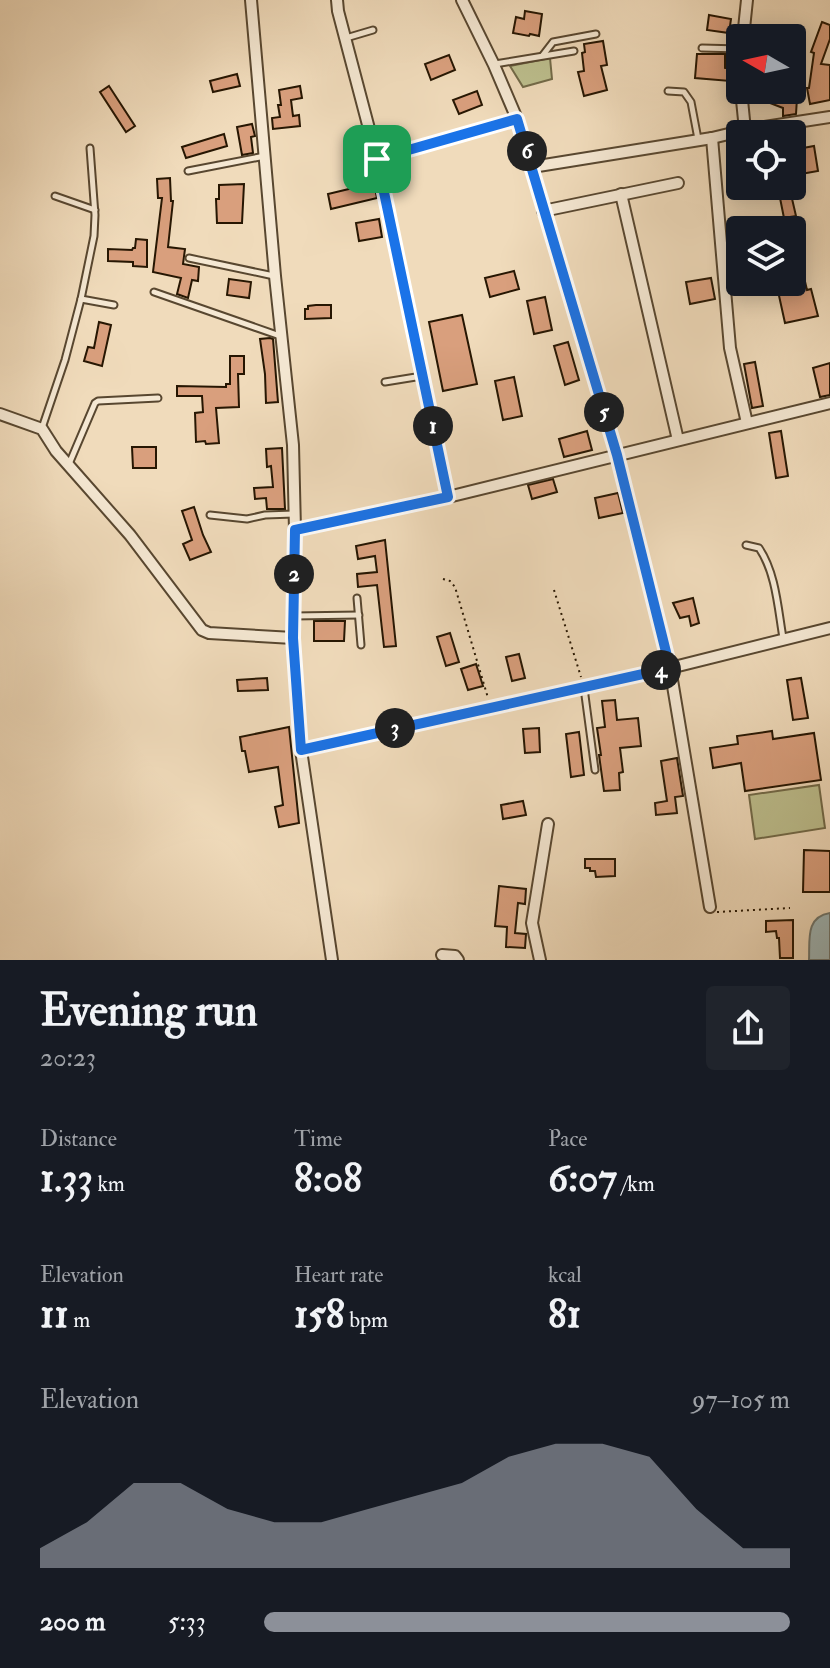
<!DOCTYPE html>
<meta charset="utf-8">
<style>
body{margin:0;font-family:"IM FELL Double Pica",serif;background:#20242c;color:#f1f3f6;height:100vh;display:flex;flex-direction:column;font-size:30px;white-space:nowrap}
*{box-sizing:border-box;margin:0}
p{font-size:26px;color:#9ea1a6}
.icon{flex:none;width:44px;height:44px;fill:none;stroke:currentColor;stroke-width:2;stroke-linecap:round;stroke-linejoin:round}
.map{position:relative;height:960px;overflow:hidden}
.details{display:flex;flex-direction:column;background:#171b24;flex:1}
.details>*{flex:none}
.needle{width:52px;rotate:279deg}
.tools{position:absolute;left:726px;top:24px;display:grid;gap:16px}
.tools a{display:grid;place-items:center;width:80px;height:80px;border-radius:8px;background:#171b24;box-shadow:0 4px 20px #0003;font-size:40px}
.pin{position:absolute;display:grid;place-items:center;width:68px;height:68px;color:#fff;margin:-34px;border-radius:16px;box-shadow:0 4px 12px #0006}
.km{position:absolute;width:40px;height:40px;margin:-20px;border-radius:50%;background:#222;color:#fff;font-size:22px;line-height:40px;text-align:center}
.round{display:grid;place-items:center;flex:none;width:84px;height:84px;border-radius:8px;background:#20242c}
.summary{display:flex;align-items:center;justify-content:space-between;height:136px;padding:0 40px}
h1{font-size:44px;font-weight:800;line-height:60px}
.figures{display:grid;grid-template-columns:repeat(3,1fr);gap:12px;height:136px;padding:8px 40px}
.figures div{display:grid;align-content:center}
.figures b{font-size:40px;font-weight:800}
.figures small{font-size:22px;font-weight:400}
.figures p{font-size:22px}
.chart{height:224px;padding:16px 40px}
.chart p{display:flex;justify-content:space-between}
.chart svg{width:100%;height:144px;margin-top:8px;fill:#8c9099;opacity:.7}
ul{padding:0 40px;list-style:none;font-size:26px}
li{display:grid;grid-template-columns:128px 96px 1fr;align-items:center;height:60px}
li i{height:20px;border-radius:10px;background:#8c9099}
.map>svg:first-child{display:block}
</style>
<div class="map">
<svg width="830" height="960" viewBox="0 0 830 960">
<rect width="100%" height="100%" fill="#f0dbbb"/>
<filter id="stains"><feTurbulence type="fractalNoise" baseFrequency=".0025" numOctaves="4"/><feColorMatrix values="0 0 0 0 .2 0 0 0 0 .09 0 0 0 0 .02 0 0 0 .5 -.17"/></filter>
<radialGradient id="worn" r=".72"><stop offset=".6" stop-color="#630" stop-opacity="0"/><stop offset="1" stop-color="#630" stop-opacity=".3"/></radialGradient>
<g fill="#bdbf8e" stroke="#726a48" stroke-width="2">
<path d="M550,58L552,79L523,87L510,66Z"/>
<path d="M819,785L825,828L755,839L749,795Z"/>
</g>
<path fill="#9eb8ba" stroke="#6e7770" stroke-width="2" d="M830,913V960H809C810,940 805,917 830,913Z"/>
<g fill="#d99f7d" stroke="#261602" stroke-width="2">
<path d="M525,11L542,14L539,36L530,34L529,36L513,33L516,17L524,19Z"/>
<path d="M709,15L731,19L729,33L707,30Z"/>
<path d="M822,22L830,25V39L821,64L830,65V100L810,104L807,88H809L814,53L811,52Z"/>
<path d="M603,41L607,65L601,66L607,90L584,96L578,72L584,71L582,53L585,52L584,44Z"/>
<path d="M697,54H725V68L732,69L730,81L695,78Z"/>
<path d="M449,55L455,70L431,80L425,64Z"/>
<path d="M237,74L240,86L213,92L210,81Z"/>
<path d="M109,86L135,126L126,132L100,92Z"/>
<path d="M300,86L302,98L291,100L293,116L299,115L300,126L273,129L272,118L280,117L278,105H281L279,90Z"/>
<path d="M766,90H781L777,100L797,98L796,114L783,116V108L762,100Z"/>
<path d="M477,91L482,105L459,114L453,100Z"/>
<path d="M252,124L255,136L251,137L253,153L242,155L237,127Z"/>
<path d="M224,134L227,146L186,158L182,147Z"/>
<path d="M814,146L818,171L795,175L792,150Z"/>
<path d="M170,178L171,201H173L168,247L185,249L183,264L199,267L198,281L192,280L188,298L177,294L181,278L153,272L162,198H158L157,179Z"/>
<path d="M374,183L377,198L331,209L328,194Z"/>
<path d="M244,184L242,223H217L216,199H219V185Z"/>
<path d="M790,190L796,216L784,218L779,193Z"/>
<path d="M379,219L382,237L359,241L356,223Z"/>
<path d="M136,239L147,240V267L133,266V262L108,261V249L132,250L133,248H135Z"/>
<path d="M514,271L519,289L490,297L485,278Z"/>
<path d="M803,273L807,290L811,289L818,316L785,323L776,282H792V275Z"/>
<path d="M711,278L715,299L690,304L686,282Z"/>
<path d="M229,279L251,282L249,298L227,295Z"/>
<path d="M545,297L552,330L534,334L527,301Z"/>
<path d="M316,305H331V318L305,319V309H308V306Z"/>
<path d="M462,315L477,384L443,391L429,322Z"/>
<path d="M99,322L111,325L102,366L84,361L88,347L94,348Z"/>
<path d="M270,338L273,339L278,402L266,403L265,374L260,339Z"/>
<path d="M568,342L579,380L565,385L554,346Z"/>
<path d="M230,356H244V374H238L239,407L216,408L219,443L206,444L205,441L196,442L195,413L203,412L202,396H177V386L226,387V384H230Z"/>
<path d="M755,362L763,406L752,408L744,364Z"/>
<path d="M830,363V395L820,397L813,368Z"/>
<path d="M514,377L522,416L503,420L495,381Z"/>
<path d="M587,431L592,450L564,457L559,439Z"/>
<path d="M781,431L788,476L776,478L769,433Z"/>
<path d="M132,447H156V468H133Z"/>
<path d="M282,448L285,509H267L266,498L255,499L254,488L273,487L271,466L267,467L266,449Z"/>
<path d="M553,479L557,492L532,499L528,485Z"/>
<path d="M618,493L623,513L599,518L595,498Z"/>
<path d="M194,507L203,535L211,552L190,560L183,544L192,540L182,511Z"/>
<path d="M385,540L396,646L384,647L377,585L358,587L357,574L377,572L375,556L358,559L356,546Z"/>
<path d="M693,598L699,623L691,626L689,616L680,618L673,603Z"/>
<path d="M314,621H345L344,641H314Z"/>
<path d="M450,633L459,662L446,666L437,637Z"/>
<path d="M519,654L525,678L512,681L506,657Z"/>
<path d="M476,664L483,686L468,690L461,669Z"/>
<path d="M267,678L268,690L238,691L237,680Z"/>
<path d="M801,678L808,718L793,720L787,680Z"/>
<path d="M615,700L617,720L638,718L641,746L620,748L623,772L619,773L620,790L604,791L599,755H601L597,728L605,727L602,701Z"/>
<path d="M289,727L299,823L279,827L275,807L283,805L278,767L249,772L245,751H242L240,737Z"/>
<path d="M539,728L540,752L525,753L523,729Z"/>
<path d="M772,731L773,739L814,733L821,780L745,791L741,763L713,768L710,748L738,744L737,736Z"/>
<path d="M579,732L584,775L571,777L566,734Z"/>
<path d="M677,758L683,796L675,797L677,813L656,815L655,803L667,801L661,761Z"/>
<path d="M523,801L526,815L503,819L501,805Z"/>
<path d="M804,850L830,851V892H803Z"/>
<path d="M585,859H615V876L596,877L595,871H590V868H585Z"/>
<path d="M499,886L526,889L525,904L518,903L515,933L526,934L525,948L506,947L507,927L495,926Z"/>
<path d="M793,920V958H780L779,938H777L776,931L766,932V921Z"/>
</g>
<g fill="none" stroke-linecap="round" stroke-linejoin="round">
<defs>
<g id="lane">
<path d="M346,38L373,30"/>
<path d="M702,48L740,49"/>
<path d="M543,55L553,42L596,34"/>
<path d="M495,64L574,51"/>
<path d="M668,91L684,92L691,102L698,139"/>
<path d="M188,171L265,156"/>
<path d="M55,196L95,210"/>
<path d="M189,258L274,276"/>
<path d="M154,292L280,336"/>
<path d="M81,299L114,305"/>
<path d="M385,382L422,376"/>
<path d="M42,428L65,360L81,299L94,236L95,215L90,148"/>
<path d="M69,464L95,403L98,401L158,398"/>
<path d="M210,515L247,519L265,515L294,514"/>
<path d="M746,545L759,548C776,573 778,609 783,638"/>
<path d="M357,598L361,645"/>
<path d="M294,616L359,615"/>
<path d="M584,688L595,770"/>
</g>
<g id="street">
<path d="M251,0L275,276L293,445L295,530L293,638L301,750L332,960"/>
<path d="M337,0L338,11L377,159L448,497"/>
<path d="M462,0L494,65L517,119L617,455L670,668L710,907"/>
<path d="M743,38L747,0"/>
<path d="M741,90L745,130"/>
<path d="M712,138L730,348L747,423"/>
<path d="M377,159L517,119"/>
<path d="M532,167L712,138L745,130L830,117"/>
<path d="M621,194L678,440"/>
<path d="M543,211L678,183"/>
<path d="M0,414L42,429L56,451L130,535L202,630L209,633L293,638"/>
<path d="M295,530L448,497L830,403"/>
<path d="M301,750L670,668L830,628"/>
<path d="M442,955L455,956L458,960"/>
<path d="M540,960L532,923L548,824"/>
</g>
</defs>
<use href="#lane" stroke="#584730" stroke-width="9"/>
<use href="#street" stroke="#584730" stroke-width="14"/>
<g stroke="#261602" stroke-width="2" stroke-dasharray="2 4" stroke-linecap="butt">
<path d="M443,579L450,581L455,587L488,698"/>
<path d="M554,590L581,677"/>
<path d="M717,912L790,908"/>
</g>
<use href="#lane" stroke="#f5e8d3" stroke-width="5"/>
<use href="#street" stroke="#f5e8d3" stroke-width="10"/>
</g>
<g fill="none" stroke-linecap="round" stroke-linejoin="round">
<defs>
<path id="route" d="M517,119L617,455L670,668L301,750L293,638L295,530L448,497L377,159Z"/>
</defs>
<use href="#route" stroke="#fff" stroke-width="16"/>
<use href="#route" stroke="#1a73e8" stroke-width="10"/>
</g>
<rect width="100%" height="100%" filter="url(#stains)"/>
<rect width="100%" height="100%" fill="url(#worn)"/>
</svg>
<div class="tools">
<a><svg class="needle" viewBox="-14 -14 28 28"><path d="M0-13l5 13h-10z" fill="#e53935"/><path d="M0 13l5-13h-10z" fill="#9ea1a6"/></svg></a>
<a><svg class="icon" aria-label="locate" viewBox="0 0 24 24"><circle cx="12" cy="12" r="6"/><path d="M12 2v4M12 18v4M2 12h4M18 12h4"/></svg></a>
<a><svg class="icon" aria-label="layers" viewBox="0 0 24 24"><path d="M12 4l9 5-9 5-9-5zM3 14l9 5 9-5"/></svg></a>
</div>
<div class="pin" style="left:377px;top:159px;background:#1e9e55"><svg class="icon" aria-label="arrive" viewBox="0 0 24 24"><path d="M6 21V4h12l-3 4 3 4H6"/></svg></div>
<b class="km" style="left:433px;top:426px">1</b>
<b class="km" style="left:294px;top:574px">2</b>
<b class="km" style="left:395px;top:728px">3</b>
<b class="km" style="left:661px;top:670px">4</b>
<b class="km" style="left:604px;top:412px">5</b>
<b class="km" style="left:527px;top:151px">6</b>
</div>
<section class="details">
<div class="summary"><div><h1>Evening run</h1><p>20:23</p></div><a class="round"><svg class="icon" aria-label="share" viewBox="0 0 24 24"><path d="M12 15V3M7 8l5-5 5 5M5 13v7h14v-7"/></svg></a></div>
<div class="figures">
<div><p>Distance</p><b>1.33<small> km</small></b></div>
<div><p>Time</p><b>8:08</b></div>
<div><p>Pace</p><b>6:07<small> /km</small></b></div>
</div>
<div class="figures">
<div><p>Elevation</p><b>11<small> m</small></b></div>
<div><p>Heart rate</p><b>158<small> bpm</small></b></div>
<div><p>kcal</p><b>81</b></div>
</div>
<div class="chart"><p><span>Elevation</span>97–105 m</p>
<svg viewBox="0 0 160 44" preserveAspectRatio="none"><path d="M0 44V38L10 30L20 18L30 18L40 26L50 30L60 30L70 26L80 22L90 18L100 10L110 6L120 6L130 10L140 26L150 38L160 38V44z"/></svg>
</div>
<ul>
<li><b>200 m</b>5:33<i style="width:100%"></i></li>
</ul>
</section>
